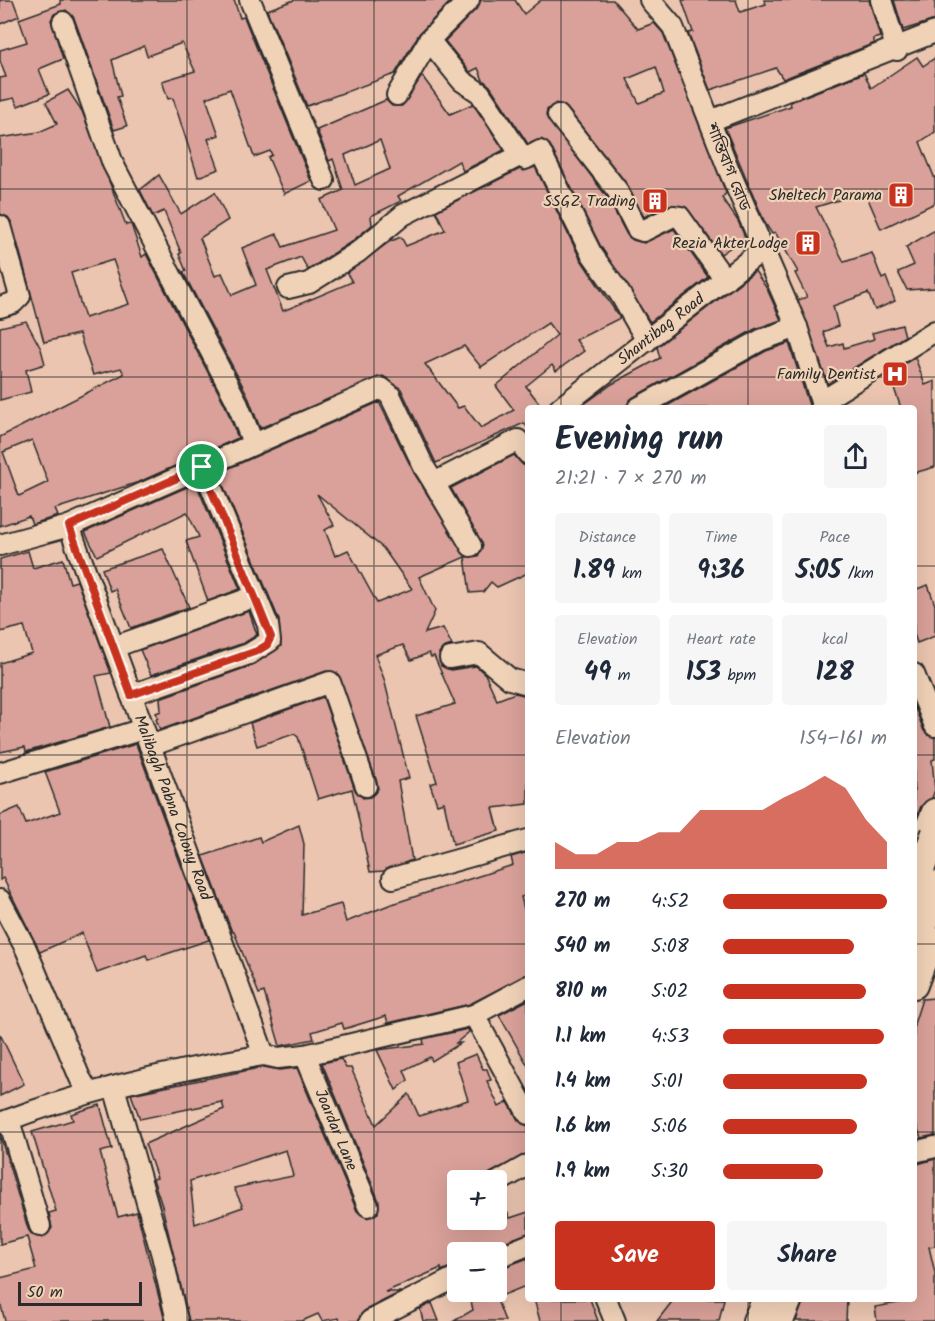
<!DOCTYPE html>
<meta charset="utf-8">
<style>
body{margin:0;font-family:Kalam,"Noto Sans Bengali",sans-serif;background:#f6f6f7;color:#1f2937;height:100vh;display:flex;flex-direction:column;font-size:22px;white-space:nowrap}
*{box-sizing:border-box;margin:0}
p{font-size:20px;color:#747a83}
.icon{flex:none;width:33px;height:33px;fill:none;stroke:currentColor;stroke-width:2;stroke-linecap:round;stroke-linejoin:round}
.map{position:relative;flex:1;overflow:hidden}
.sheet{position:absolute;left:525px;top:405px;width:392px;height:897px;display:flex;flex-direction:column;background:#fff;border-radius:6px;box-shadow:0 6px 24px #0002}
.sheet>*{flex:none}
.controls{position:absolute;left:447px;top:1170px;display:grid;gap:12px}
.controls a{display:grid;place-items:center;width:60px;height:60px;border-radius:6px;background:#fff;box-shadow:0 6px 24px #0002;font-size:30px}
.scale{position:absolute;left:18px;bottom:15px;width:124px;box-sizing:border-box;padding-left:6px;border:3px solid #2b2b2b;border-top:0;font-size:16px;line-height:21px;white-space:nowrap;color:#2b2b2b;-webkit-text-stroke:4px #f0d2b7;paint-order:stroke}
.pin{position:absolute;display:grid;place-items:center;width:51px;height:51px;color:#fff;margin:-26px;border:3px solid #fff;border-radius:50%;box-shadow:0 2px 6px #0007}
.round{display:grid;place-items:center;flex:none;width:63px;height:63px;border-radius:6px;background:#f6f6f7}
.headline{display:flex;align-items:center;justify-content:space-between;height:102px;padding:0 30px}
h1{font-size:33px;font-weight:700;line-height:45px}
.metrics{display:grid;grid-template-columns:repeat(3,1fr);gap:9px;height:102px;padding:6px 30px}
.metrics div{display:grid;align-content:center;border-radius:6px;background:#f6f6f7;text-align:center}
.metrics b{font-size:26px;font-weight:700}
.metrics small{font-size:16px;font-weight:400}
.metrics p{font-size:16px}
.chart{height:168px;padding:12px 30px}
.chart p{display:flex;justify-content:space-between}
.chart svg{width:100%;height:108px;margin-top:6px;fill:#c8321e;opacity:.7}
.primary-button{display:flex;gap:12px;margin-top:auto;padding:12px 30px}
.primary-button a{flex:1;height:69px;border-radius:6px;background:#c8321e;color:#fff;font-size:24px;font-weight:700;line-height:69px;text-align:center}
.primary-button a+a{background:#f6f6f7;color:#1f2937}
ul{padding:0 30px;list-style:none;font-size:20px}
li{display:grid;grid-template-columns:96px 72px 1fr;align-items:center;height:45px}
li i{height:15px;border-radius:8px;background:#c8321e}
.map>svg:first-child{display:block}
</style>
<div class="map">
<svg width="935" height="1321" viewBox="0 0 935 1321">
<rect width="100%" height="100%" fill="#ebc5b0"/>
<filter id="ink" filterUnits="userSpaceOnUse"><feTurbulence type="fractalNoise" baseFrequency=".0167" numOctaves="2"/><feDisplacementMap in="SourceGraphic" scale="12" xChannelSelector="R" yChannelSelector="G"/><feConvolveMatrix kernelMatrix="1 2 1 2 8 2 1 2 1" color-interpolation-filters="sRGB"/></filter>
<g filter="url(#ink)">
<g fill="#d9a199" stroke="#2b2b2b" stroke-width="1.5" fill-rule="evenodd">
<path d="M0,0H13L19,16L0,24Z"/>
<path d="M60,0H234L240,18L244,17L311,181L284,194L268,157L272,155L270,151L254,157L230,89L206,98L219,135L208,139L219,169L198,177L173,98L168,99L162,81L195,71L182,43L147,56L144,46L112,60L121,96L117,97L127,126L114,130L74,18L66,10L54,14L51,20L63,59L39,69L49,94L18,106L14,98L0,101V78L6,77L0,61V50L27,42L19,19L61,4Z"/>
<path d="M294,0H452L419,34L395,74L307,106L267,10Z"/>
<path d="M481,0H515L524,14L541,0H613L638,29L654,23L663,33L726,193L722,198L738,221L745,237L721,254L686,207L668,205L644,217L626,183L567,108L556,103L547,110L546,116L607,197L627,235L633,240L644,243L674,229L708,277L650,322L601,247L550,145L541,139L528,144L490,86L483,80L478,68L470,72L445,41L477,8ZM656,67L664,93L639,103L627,79Z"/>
<path d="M682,0H736L740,12L766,4L764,0H869L880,37L873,39L875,43L783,79L776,68L710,90L688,33L693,32Z"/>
<path d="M894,0H935V20L903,30Z"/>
<path d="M917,57L923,66L935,58V132L920,142L935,179V203L881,229L865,192L816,207L844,262L872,253L882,279L886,277L895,301L875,310L868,293L833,306L838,326L823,332L829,347L843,343L844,348L874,339L872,333L902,325L905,336L828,384L798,300L807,297L795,273L798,272L775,232L772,234L765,223L725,128L791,106L790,102L864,73L871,88Z"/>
<path d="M422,76L450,114L473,104L504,150L463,171L459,161L398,196L401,201L371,216L372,225L351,242L308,270L301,257L267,270L283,311L352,282L347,273L389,242L401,237L406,246L445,230L436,211L520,169L524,171L535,167L580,258L620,318L576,340L584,351L556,371L552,365L526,386L543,408H528V428L524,423L436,463L401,389L383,376L260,428L247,394L183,272L186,271L179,254L181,253L164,211L153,216L140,190L159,175L181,214L215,192L228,220L200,238L215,276L222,273L232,295L256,285L242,248L277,234L283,247L334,230L321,200L343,190L333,159L329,161L317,130L386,100L392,106H402ZM380,140L390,169L355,185L345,155ZM548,323L557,335L496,386L514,410L481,428L464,406L458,408L425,364L464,346L481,367Z"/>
<path d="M68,90L82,111L126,225L131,224L142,257L146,254L225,405L238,438L139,482L55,509L58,516L32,524L29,516L0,526V437L124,374L121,368L93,375L79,334L44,342L12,223L8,217L0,214V138L39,132L57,124L46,102ZM113,260L129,304L85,318L71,273ZM32,440L48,482L19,496L3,452Z"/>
<path d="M935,230V288L907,290L898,272L914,265L906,247Z"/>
<path d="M755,271L767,289L781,320L755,329L632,398L626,408H579L612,384L660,358L657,347Z"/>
<path d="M26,321L41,349L45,364L26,370L31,392L0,400V327Z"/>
<path d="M789,343L810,408H663L766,351Z"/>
<path d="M915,357L925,385L935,381V467L914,473V408H901L889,374Z"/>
<path d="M379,402L414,473L466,557L478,556L483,545L451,488L514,455L523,465L528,466V573L497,587L491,582L483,592L470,593L465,557L419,577L435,611L425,633L443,628L452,645L443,648L439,653L441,666L451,670L476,666L485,674L497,700L515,693L528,696V804L493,808L499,831L453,844L444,802L437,804L430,784L437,782L416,716L455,704L434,656L431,657L429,653L411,660L403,645L375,655L384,679L409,778L398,781L412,860L384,871L370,872L352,789L318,799L298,737L294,734L257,746L250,723L323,697L355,790L363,798L370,797L378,789L377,782L337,673L326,671L160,730L156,719L158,718L156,713L161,711L160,698L253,665L281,646L279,620L218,473ZM317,494L383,548L412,589L377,603L348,550L335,556L325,530L334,525Z"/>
<path d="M196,483L240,589L208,601L186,541L199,537L187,512L97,556L85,532Z"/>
<path d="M163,549L189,607L131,628L115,589L110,591L102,569Z"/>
<path d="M28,551L33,568L63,559L70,583L77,581L111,673L96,676L110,727L26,752L25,747L0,752V663L32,653L24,626L0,632V559Z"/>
<path d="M928,585L935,605V636L917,643L914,634V590Z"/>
<path d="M249,611L257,635L244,643L151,675L140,650Z"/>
<path d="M914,705L924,731L935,738V759L932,760L935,790L932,798L921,806L914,825Z"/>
<path d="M136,744L209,940L148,960L146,955L97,973L82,933L40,952L3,878L0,880V815L19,807L26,824L60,812L45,772Z"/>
<path d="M299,825L304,844L302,915L341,904L346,922L389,905L513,865L511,857L528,852V895L521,897L528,924V974L470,1004L388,1023L386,1016L344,1029L342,1023L312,1032L314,1039L280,1046L264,992L259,994L234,932H232L203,856L259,837L261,842Z"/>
<path d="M935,998V1135L921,1138L914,1117V1024L922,999Z"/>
<path d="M528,1000V1066L499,1015Z"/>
<path d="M468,1029L469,1032L456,1043H461L432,1061L430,1057L404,1070L408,1080L396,1090L377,1050L424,1044L423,1039Z"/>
<path d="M0,1034L24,1084L0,1096Z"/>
<path d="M476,1054L483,1069H487L491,1080L487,1081L499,1107L508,1102L518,1120L528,1126V1153L490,1173L485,1180H458V1220H496L508,1213L510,1218L528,1212V1233L491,1247L486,1252H458V1264L441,1271V1268L385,1292H401L365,1310L358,1321H340L339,1318L322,1321L318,1314L302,1321H189L162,1206L153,1179L157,1178L145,1144L224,1109L222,1102L140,1119L131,1094L264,1067L279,1070L297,1068L357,1211L367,1218L378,1213L379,1201L322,1063L341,1059L346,1068H351L376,1125L409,1094L419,1116L468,1100L456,1062ZM286,1150L293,1176L234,1188L243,1207L195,1224L190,1181Z"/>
<path d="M100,1105L112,1149L100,1152L118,1217L137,1212L165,1321H5L0,1302V1278L36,1269L27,1237L0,1244V1135L28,1229L32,1235L43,1238L52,1228L49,1213L56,1211L32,1132L73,1120L71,1114Z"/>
<path d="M935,1159V1246L929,1247L935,1273V1321H877L875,1307L914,1300V1165Z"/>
<path d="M528,1258V1285L496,1298V1270Z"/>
<path d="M469,1292H494L505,1321H454L473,1310Z"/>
<path d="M534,1299H590L598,1321H540Z"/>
<path d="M674,1299H724L719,1321H657Z"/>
<path d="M804,1299H847L846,1321H796Z"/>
<path d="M432,1303L439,1321H423L420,1309Z"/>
</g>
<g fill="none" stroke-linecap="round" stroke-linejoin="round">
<defs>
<g id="minor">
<path d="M250,0L324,180"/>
<path d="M650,0L673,27L728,168L797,327L823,408"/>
<path d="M881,0L897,50"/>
<path d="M63,22L113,164L236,400L253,443"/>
<path d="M397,95L429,40L469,0"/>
<path d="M558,115L617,190L637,229L643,231L673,216L680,217L725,280"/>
<path d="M710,121L935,32"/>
<path d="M521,155L525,159L540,151L591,253L620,294L647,341"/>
<path d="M0,226L20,296L13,303L0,307"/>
<path d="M288,288L309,283L358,252L403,215L521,155L480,93L462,81L429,40"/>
<path d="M821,402L935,331"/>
<path id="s1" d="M560,408L762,250"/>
<path d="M638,408L761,340L797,327"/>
<path d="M434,483L471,546"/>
<path id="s2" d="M69,526L264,1055"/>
<path d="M0,545L69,526L381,388L390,395L424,467L434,483L518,440L528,454"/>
<path d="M114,647L256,596"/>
<path d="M450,658L479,653L510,679L528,684"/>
<path d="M914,674L935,726"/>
<path d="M131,695L249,654L270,641L268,625L203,467"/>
<path d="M150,746L330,682L366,786"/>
<path d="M0,773L143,729"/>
<path d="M393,878L528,840"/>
<path d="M0,900L26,949L80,1078L89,1093"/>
<path d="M474,1015L528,1114"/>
<path id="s3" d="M305,1055L368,1206"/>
<path d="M114,1087L162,1255L177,1321"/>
<path d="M9,1120L40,1226"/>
<path d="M0,1123C85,1090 174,1070 264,1055L278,1058L305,1055L474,1015L528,986"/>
<path d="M914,1152L935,1147"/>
<path d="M496,1183L528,1165"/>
<path d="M496,1258L528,1245"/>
<path d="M606,1299L615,1321"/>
<path d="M370,1321L458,1276"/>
</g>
<g id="major">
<path d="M918,854L935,812"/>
<path d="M920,907L935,870"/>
<path d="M914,953L935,894"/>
<path d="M914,985L931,939"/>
<path d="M756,1321L766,1299"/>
<path d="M780,1321L789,1299"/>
</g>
</defs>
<use href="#minor" stroke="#2b2b2b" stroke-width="24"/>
<use href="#major" stroke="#2b2b2b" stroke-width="30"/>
<use href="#minor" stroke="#f0d2b7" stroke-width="20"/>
<use href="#major" stroke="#f0d2b7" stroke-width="26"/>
<defs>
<path id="major-bridge" d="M922,867L935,833"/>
</defs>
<use href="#major-bridge" stroke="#2b2b2b" stroke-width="30" stroke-linecap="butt"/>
<use href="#major-bridge" stroke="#f0d2b7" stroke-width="26"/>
</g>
</g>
<g fill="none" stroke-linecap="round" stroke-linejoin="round" filter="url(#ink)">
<defs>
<path id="route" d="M202,467L271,637L267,645L257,651L131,695L69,526Z"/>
</defs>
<use href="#route" stroke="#fff" stroke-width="12"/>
<use href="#route" stroke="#c8321e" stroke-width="8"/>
</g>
<path fill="none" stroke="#2b2b2b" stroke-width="1.5" stroke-opacity="0.55" d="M187,0V1321M374,0V1321M561,0V408M748,0V408M0,189H935M0,377H935M0,566H528M914,566H935M0,755H528M914,755H935M0,944H528M914,944H935M0,1132H528M914,1132H935M561,1299V1321M748,1299V1321"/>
<defs>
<symbol id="building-square" viewBox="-11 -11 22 22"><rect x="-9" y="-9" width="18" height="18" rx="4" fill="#c8321e" stroke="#f0d2b7"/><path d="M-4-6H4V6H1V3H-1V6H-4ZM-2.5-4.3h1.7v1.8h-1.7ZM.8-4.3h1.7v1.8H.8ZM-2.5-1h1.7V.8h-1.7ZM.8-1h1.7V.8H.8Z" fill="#fff"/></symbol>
<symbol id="hospital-square" viewBox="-11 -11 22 22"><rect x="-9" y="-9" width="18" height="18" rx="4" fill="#c8321e" stroke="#f0d2b7"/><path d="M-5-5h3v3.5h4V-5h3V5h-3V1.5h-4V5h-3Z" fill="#fff"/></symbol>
</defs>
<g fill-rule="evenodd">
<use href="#building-square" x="886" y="180" width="30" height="30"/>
<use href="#building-square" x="640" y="186" width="30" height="30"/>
<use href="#building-square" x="793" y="228" width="30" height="30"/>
<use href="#hospital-square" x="880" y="359" width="30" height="30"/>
</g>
<g text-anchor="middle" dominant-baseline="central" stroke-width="4.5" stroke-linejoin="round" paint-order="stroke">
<g font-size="16" fill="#2b2b2b" stroke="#f0d2b7">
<text transform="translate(728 167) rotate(68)">শান্তিবাগ রোড</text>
<text stroke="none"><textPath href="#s1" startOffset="128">Shantibag Road</textPath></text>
<text stroke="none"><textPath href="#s2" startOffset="300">Malibagh Pabna Colony Road</textPath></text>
<text stroke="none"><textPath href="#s3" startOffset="81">Joardar Lane</textPath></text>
</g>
<g font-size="16" fill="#2b2b2b" stroke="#f0d2b7" text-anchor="end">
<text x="882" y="195">Sheltech Parama</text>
<text x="636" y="201">SSGZ Trading</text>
<text x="788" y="243">Rezia AkterLodge</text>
<text x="876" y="374">Family Dentist</text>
</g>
</g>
</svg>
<div class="controls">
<a>+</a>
<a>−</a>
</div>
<div class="scale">50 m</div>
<div class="pin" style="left:202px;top:467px;background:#1e9e55"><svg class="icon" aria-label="arrive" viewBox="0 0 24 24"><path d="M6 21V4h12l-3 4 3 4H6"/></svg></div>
<section class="sheet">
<div class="headline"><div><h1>Evening run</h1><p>21:21 · 7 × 270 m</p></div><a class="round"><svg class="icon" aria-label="share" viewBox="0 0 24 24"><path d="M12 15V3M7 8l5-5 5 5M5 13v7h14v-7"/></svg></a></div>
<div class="metrics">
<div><p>Distance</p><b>1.89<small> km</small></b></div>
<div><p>Time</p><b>9:36</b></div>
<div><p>Pace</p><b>5:05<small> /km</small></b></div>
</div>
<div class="metrics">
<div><p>Elevation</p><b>49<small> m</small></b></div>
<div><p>Heart rate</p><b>153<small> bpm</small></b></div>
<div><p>kcal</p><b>128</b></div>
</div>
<div class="chart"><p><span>Elevation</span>154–161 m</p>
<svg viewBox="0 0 160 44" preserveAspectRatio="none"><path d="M0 44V33L10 38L20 38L30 33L40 33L50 29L60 29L70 20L80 20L90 20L100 20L110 15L120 11L130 6L140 11L150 24L160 33V44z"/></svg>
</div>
<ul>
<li><b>270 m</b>4:52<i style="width:100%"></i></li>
<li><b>540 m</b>5:08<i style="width:80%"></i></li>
<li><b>810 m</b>5:02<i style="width:87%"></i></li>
<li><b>1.1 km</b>4:53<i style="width:98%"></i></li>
<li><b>1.4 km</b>5:01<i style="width:88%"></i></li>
<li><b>1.6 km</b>5:06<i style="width:82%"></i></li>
<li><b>1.9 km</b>5:30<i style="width:61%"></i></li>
</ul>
<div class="primary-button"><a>Save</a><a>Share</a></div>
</section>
</div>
